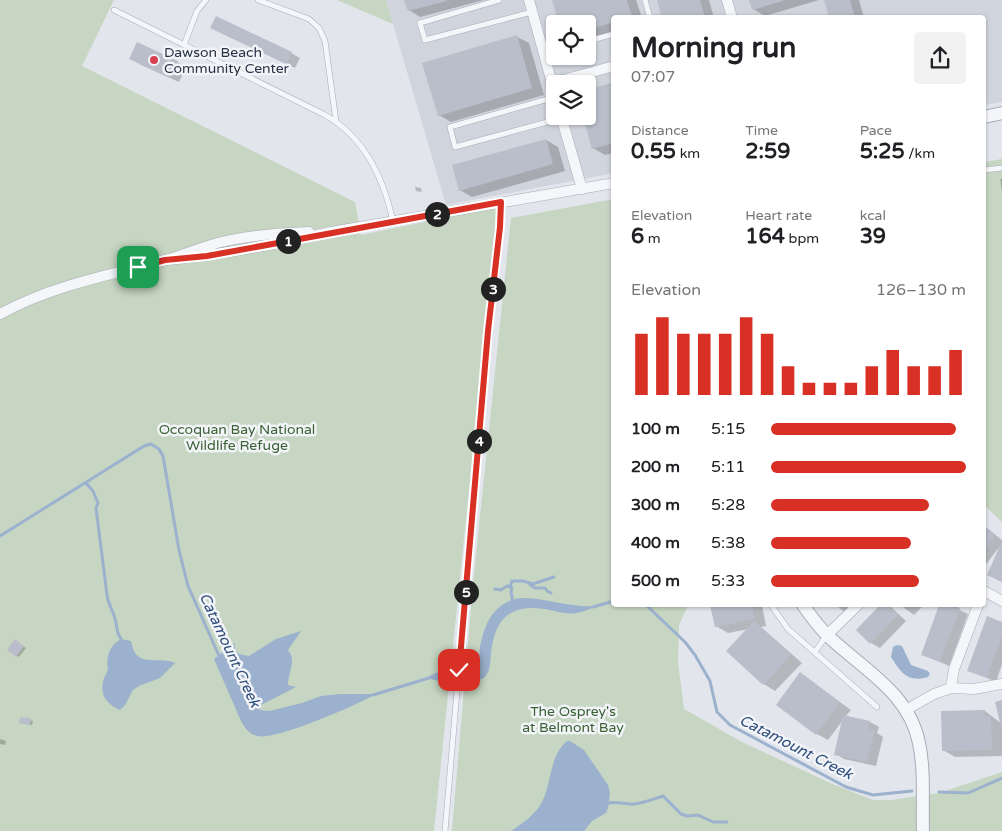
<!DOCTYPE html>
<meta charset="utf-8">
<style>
body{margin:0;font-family:"Varela Round",sans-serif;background:#f2f2f2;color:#202124;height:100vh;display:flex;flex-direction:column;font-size:19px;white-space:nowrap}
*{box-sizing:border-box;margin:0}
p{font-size:16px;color:#757577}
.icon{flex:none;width:28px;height:28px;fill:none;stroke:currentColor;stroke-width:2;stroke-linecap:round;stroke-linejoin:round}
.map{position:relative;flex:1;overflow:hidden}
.sheet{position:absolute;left:611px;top:15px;width:375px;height:592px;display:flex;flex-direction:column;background:#fff;border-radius:5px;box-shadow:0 1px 4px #0004}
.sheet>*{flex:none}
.fabs{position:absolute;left:546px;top:15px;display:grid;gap:10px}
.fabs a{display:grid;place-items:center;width:50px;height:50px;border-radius:5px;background:#fff;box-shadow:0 1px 4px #0004;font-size:25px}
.pin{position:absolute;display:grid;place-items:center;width:42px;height:42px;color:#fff;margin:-21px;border-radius:10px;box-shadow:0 2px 8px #0006}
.km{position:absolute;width:25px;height:25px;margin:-12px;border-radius:50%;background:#222;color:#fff;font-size:14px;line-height:25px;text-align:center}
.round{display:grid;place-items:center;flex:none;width:52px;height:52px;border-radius:5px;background:#f2f2f2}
.summary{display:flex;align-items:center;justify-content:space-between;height:85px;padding:0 20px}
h1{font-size:28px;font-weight:700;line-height:38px}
.stats{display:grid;grid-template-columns:repeat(3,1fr);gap:8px;height:85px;padding:5px 20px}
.stats div{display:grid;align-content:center}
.stats b{font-size:21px;font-weight:700}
.stats small{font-size:14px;font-weight:400}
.stats p{font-size:14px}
.chart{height:140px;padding:10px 20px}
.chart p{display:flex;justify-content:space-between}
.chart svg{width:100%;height:90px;margin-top:5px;stroke:#d93025;stroke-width:6}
ul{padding:0 20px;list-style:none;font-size:16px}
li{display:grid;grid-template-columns:80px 60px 1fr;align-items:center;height:38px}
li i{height:12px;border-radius:6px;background:#d93025}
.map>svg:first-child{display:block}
</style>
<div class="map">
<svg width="1002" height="831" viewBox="0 0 1002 831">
<rect width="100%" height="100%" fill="#e2e5eb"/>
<path fill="#d0d4dd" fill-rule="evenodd" d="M386,0H1002V102L984,105V18H614V173L446,205ZM555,24H588V56H555ZM555,84H588V116H555Z"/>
<g fill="#c6d6c2">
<path d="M0,0H114L82,66L355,202L361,235L498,207L434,831H0Z"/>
<path d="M337,0H386L393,24Z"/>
<path d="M1002,159V522L984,505V162Z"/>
<path d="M614,199V605H688L679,625L678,662L684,709L742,742L830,783L873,800H891L939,793L1002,772V831H452L473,584L511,218Z"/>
</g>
<g fill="#9bb1cd">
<path d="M519,598C545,597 570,608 596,606C568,621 561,609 533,608C503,608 494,627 491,653C490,662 491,671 484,678C471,684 441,683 427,678C442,666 459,678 474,670C480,662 479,656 480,647C485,623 493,604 519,598Z"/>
<path d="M301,631L288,650C297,661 288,672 288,685L296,687L261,705L260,710L270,711L302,703L321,696L340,694H376C357,705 275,741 257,736C249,734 245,728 241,721L214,659L235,643V649L239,654L249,656L276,639Z"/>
<path d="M121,639L131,641C132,645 133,650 135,653C143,665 164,657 175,663L160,678L139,686L133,690L125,705L120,710C101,702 98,687 108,670C106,656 109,646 121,639Z"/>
<path d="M897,645L902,646L911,665L928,671L930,674L928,677C908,683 901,673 891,657L893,647Z"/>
<path d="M567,741H570L584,750L608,785L610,793L608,808L606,813L592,821L584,831H511C523,823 535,815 542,802C552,783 549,756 567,741Z"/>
</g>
<g fill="#0003">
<path d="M406,0H484L420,17L409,10Z"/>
<path d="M554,0H636L642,18H614V32L588,40V24Z"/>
<path d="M659,0H709L714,18H664Z"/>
<path d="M750,0H819L765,16L753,9Z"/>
<path d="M825,0H859L864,18H830Z"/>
<path d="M221,33L291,53L300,58L295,68Z"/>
<path d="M517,37L529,43L544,95L451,122L439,115Z"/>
<path d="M177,62L186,67L179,82L139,64Z"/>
<path d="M614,84V153L605,155L593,148L588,116V91Z"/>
<path d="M546,140L558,147L565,171L472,197L460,190Z"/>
<path d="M1000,179H1002V191Z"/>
<path d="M415,187L421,188L422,192L416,191Z"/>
<path d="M984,526L1002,540V582L988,575L1000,546L984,567Z"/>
<path d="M712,605H762L766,626L761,627L802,663L775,691L764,684L749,629L728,633L716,626Z"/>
<path d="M835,605H852L845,612Z"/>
<path d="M881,605H887L892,608L906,621L880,648L871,643Z"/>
<path d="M900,605H924L914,615Z"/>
<path d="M940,605H949L968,614L949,666L922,654Z"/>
<path d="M1002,623V664L996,682L969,670Z"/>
<path d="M15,640L26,648L19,657L8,650Z"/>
<path d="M800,674L851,710L845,717L870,722L879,727L877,733L883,737L876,766L844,759L836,754L843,720L828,740L817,734Z"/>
<path d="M1002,701V756L955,757L943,750L985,711L1002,724Z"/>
<path d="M30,720L33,721L32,725L20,723Z"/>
<path d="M0,739L6,741L5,745L0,744Z"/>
</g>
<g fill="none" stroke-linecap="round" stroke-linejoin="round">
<g stroke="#9bb1cd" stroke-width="3">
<path d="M86,483L93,491L98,503L96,508L107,595C108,604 113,610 115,619C118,627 115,630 121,639"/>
<path d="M0,536L144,446L151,444L159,449L163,456L179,550L188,586L220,658"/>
<path d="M530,585L535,588H545L547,591L551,593"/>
<path d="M495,589L501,590L507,586L510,587"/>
<path d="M513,603L511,592L512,588L510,587L512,581H523L533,584L554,577"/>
<path d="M646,605L685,642L695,655L710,681L717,712L730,725L846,787L873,795L912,791"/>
<path d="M593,607L614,601"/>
<path d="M373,695L429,678"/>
<path d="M939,792L968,793L1002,778"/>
<path d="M609,803C618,801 626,805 634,804C644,803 654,799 663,796L681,814L687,816L698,815L713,822H727"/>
</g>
</g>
<g fill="#b9beca">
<path d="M404,0H447V1L408,11Z"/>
<path d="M552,0H627L632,17L614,18V22L588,30V24H559Z"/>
<path d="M657,0H700L705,18H662Z"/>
<path d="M749,0H783V1L752,10Z"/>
<path d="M824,0H850L855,18H829Z"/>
<path d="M216,16L292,52L286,64L210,28Z"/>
<path d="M517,35L532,88L438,116L422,63Z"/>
<path d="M137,42L178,61L170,78L129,59Z"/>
<path d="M614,82V143L592,149L583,116H588V90Z"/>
<path d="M546,139L553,164L459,191L452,165Z"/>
<path d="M984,526L996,535L984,551Z"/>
<path d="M1002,541V582L987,575Z"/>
<path d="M710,605H752L755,619L715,627Z"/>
<path d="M880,605H887L898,615L870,644L856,630Z"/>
<path d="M939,605H953L960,608L940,662L921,655Z"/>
<path d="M987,616L1002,622V635L987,678L967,671Z"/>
<path d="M754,621L791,655L763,685L726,651Z"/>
<path d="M15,639L24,646L16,657L7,650Z"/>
<path d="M800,672L840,702L816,735L776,705Z"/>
<path d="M1002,700V726L1001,727L995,702Z"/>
<path d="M985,710V716H991L992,750L942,751L941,711Z"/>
<path d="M843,715L870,721L868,729L875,730L867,762L834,755Z"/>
<path d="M20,717L31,718L30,725L19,723Z"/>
</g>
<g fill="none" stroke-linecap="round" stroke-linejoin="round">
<defs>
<g id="service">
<path d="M258,0L309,19L319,28L325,41L336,121"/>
<path d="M499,0L420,23L425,40L532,12"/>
<path d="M645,0L650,18"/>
<path d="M114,10L325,115C364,137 384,179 393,222"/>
<path d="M588,41L614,34"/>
<path d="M184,45L197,11L206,0"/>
<path d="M545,54L555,51"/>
<path d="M555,97L450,127L455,147L562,118"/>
<path d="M984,170L1002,168"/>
<path d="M771,605L788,629L877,707"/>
<path d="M815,652L826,636"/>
<path d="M445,831L488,331L500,227L501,202"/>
</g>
<g id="minor">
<path d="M529,0L555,94"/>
<path d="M727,0L732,18"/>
<path d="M552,83L614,66"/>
<path d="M561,116L582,189"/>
<path d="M165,260C221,255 277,244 331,232L614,183"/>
<path d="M0,314C51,286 108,275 163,261C183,255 202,247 221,242C251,235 279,233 309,232"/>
<path d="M984,591L1002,601"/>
<path d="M827,635L858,605"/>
<path d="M951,688L954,669L978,605"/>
<path d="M906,710L934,694L951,688L974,689L1002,684"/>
</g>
<g id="tertiary">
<path d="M984,117L1002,113"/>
<path d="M803,605C810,615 818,626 827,635C861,668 909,692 919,743C925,771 922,802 923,831"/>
</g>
</defs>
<use href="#service" stroke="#a7acb6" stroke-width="6"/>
<use href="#minor" stroke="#a7acb6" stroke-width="11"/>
<use href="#tertiary" stroke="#a7acb6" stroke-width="14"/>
<use href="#service" stroke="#f5f6f9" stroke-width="5"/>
<use href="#minor" stroke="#f5f6f9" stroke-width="10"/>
<use href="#tertiary" stroke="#f5f6f9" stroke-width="12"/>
</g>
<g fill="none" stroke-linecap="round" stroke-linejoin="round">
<defs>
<path id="route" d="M138,267L165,260L207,256L501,202L500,227L488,331L459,670"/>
</defs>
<use href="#route" stroke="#fff" stroke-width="10"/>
<use href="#route" stroke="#d93025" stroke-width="6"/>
</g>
<circle fill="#d83f50" stroke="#f2f4f8" stroke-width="2" cx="154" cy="60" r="5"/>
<g text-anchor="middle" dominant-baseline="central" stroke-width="5" stroke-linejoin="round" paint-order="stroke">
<g font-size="14" fill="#293245" stroke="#f2f4f8" text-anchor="start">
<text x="164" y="52">Dawson Beach<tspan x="164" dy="16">Community Center</tspan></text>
</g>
<g font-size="14" fill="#3b6135" stroke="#f2f4f8">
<text x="237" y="429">Occoquan Bay National<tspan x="237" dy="16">Wildlife Refuge</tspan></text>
<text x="573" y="711">The Osprey's<tspan x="573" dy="16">at Belmont Bay</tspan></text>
</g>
<g font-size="15" font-style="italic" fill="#2f4e7c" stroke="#f2f4f8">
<text transform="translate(230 650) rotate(65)">Catamount Creek</text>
<text transform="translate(796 747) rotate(27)">Catamount Creek</text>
</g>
</g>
</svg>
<div class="fabs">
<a><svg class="icon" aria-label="locate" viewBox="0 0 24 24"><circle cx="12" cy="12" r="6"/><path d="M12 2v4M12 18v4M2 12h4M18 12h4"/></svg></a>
<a><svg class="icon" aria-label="layers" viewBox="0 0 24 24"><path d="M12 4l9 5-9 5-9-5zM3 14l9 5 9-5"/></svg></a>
</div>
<div class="pin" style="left:138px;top:267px;background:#1e9e55"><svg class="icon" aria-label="arrive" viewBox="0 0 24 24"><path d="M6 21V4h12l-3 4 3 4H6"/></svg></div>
<div class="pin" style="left:459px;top:670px;background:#d93025"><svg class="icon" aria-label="check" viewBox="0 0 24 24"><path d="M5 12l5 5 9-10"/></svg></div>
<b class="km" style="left:288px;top:241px">1</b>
<b class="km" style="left:437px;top:214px">2</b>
<b class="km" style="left:493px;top:289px">3</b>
<b class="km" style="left:479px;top:441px">4</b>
<b class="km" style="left:466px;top:592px">5</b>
<section class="sheet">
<div class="summary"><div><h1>Morning run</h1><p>07:07</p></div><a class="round"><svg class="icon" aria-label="share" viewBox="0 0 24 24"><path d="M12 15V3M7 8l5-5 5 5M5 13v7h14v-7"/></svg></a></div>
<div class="stats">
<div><p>Distance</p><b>0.55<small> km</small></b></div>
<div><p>Time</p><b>2:59</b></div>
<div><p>Pace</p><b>5:25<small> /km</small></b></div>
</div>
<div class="stats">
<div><p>Elevation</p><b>6<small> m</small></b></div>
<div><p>Heart rate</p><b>164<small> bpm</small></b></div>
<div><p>kcal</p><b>39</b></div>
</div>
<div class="chart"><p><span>Elevation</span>126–130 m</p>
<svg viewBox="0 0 160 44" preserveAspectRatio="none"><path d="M5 44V14M15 44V6M25 44V14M35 44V14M45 44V14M55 44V6M65 44V14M75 44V30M85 44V38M95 44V38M105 44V38M115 44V30M125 44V22M135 44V30M145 44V30M155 44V22"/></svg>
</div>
<ul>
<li><b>100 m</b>5:15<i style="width:95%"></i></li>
<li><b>200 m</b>5:11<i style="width:100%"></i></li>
<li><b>300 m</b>5:28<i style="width:81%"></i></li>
<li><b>400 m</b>5:38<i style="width:72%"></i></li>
<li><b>500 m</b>5:33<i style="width:76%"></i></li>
</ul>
</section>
</div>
